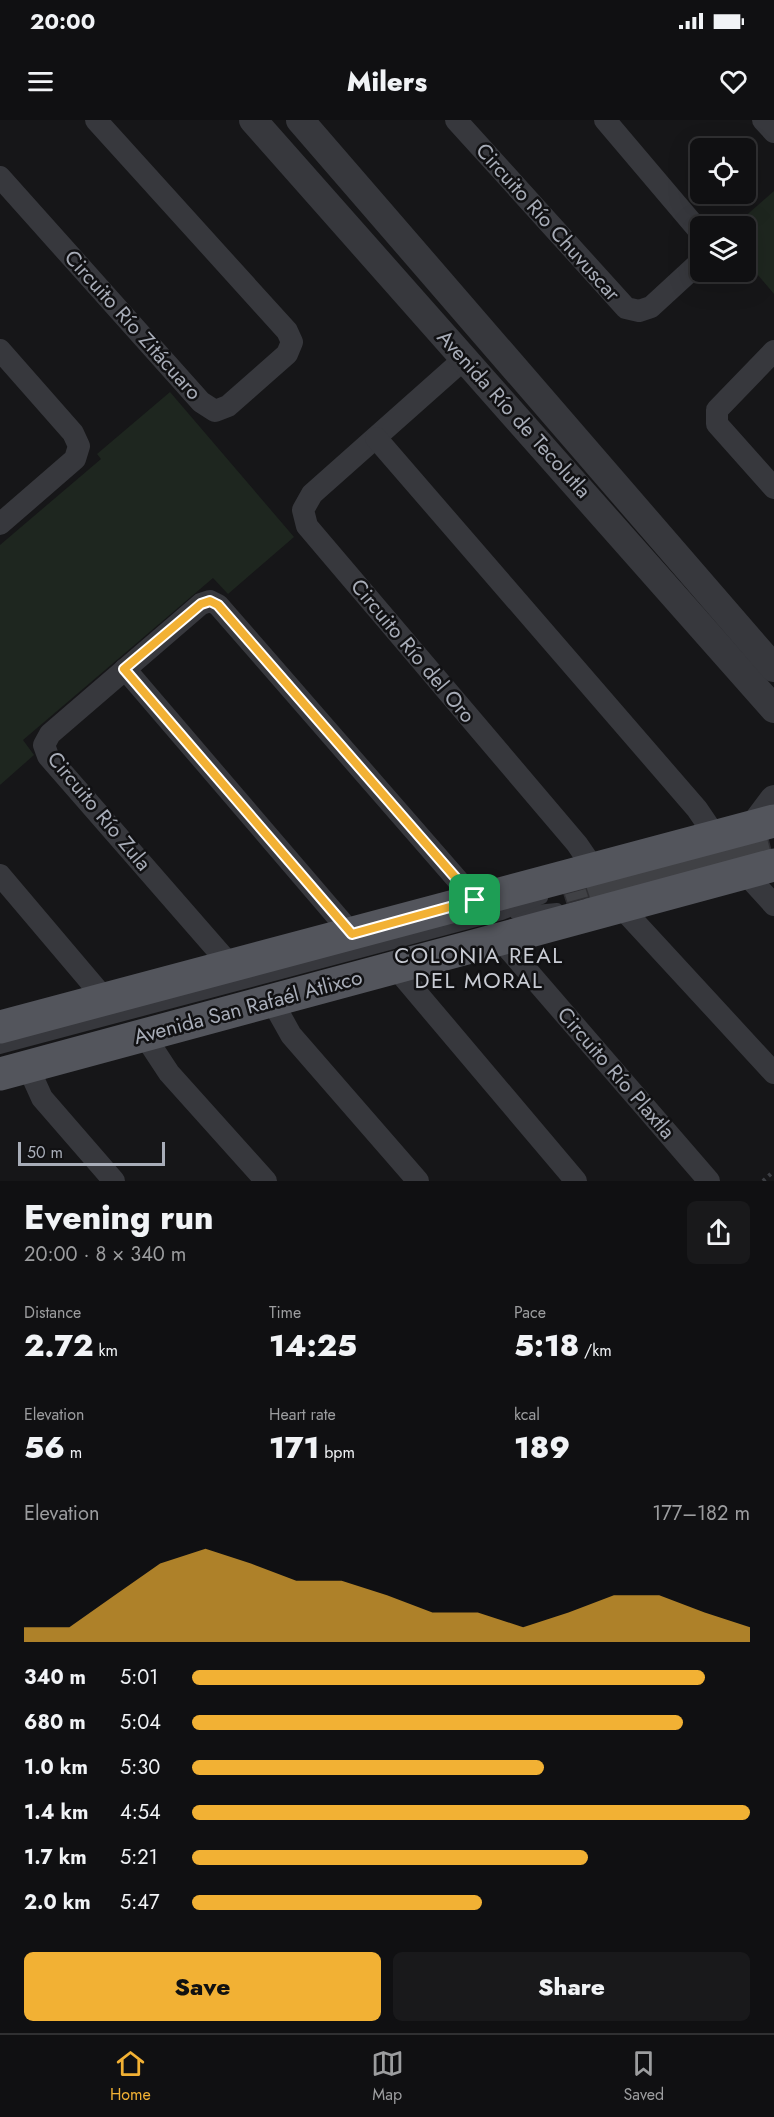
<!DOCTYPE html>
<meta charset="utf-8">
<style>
body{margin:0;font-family:Jost,sans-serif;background:#19191b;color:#f1f3f6;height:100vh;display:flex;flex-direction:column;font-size:22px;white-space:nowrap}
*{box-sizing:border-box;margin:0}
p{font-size:20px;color:#9c9d9f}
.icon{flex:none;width:33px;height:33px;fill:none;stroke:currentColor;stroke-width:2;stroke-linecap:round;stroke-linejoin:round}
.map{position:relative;height:1061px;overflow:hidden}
.drawer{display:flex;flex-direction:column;background:#101012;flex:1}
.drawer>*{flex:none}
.controls{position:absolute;left:690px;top:18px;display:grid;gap:12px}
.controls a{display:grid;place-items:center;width:66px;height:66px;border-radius:9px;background:#101012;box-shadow:0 6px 24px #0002,0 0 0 2px #303032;font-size:30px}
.scale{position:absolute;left:18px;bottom:15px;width:147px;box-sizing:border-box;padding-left:6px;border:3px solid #a8adb8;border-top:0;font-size:16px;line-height:21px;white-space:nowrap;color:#a8adb8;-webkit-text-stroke:4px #111113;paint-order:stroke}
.pin{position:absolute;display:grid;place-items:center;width:51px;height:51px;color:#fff;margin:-26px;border-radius:12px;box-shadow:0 3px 9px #0006}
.round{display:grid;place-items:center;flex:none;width:63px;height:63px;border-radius:9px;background:#19191b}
.overview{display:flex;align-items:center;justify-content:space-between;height:102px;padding:0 24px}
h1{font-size:33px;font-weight:800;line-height:45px}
.figures{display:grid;grid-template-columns:repeat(3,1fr);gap:9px;height:102px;padding:6px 24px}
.figures div{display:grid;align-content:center}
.figures b{font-size:30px;font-weight:800}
.figures small{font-size:16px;font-weight:400}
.figures p{font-size:16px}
.chart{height:168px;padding:12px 24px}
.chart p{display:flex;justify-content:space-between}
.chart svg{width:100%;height:108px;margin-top:6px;fill:#f2b134;opacity:.7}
.cta{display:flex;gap:12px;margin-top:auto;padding:12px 24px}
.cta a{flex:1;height:69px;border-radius:9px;background:#f2b134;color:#111;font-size:24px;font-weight:800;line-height:69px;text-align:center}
.cta a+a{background:#19191b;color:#f1f3f6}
ul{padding:0 24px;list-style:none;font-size:20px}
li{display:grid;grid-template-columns:96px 72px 1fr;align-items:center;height:45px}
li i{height:15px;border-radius:8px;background:#f2b134}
.status{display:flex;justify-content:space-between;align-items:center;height:42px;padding:0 30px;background:#101012;direction:ltr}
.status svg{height:16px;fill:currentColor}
header{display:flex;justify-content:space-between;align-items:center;height:78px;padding:0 24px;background:#101012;font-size:27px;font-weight:800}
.tab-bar{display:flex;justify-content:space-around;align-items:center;height:84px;border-top:2px solid #303032;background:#101012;font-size:16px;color:#9c9d9f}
.tab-bar a{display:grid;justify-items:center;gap:3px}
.tab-bar .on{color:#f2b134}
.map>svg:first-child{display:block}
</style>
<div class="status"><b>20:00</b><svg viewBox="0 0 49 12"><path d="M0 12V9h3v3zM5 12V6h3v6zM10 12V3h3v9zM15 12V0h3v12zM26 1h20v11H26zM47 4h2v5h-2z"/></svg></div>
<header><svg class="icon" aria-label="menu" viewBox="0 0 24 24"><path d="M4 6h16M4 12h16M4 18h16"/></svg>Milers<svg class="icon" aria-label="heart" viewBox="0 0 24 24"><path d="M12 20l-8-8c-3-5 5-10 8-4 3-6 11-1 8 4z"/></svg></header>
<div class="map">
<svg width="774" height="1061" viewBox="0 0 774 1061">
<rect width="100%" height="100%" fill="#161618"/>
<g fill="#1e261f">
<path d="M774,71V174L746,141V106H734Z"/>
<path d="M170,272L294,417L228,474L213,458L23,620L34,635L0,665V425L101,339L97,334Z"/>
</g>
<g fill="#404145" stroke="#303034" stroke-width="1.5">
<path d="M767,715L772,735L586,784L581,764Z"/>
<path d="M586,768L589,777L567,783L564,774Z"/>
</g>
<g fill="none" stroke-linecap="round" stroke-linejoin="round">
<path stroke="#3d3f44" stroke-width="4" stroke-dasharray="3 4.5" stroke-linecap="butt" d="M763,1061L774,1051"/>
<g stroke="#37383d" stroke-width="12">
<path d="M515,793L557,789"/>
<path d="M0,928L502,794L542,778"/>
</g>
<g stroke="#37383d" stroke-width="22">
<path d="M456,0L626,188L639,191L651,187L700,142"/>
<path d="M605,0L700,112"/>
<path d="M763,0L774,12"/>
<path d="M0,57L201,282L215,291L228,286L287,234L292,222L287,211L96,0"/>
<path d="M0,230L73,313L79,326L75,339L0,404"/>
<path d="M774,231L717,290V304L774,368"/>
<path d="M464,239L312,374L303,390L307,406L577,724L594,749"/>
<path d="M376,318L697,689L716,717"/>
<path d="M125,549L352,814"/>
<path d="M745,753L774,785"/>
<path d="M0,755L105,879"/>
<path d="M620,786L774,953"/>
<path d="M499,818L709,1061"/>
<path d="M232,847L48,636L44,625L50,614L201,484L210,481L218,485L475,780"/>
<path d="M395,847L576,1061"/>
<path d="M272,881L291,915L418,1061"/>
<path d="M144,915L169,953L266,1061"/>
<path d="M28,947L42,978L114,1061"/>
</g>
<g stroke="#37383d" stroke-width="28">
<path d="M253,0L774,589"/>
<path d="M300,0L774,548"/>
<path d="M753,707L774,679"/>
</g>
<g stroke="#53555c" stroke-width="33">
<path d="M0,907L774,701"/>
<path d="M0,954L774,745"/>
</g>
</g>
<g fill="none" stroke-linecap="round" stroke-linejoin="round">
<defs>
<path id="route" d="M210,481L218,485L475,780L352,814L124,549L201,484Z"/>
</defs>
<use href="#route" stroke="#fff" stroke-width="12"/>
<use href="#route" stroke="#f2b134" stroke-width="8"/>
</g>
<g text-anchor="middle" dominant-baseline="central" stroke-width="5" stroke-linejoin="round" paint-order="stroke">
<g font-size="21" fill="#a8adb8" stroke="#111113">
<text transform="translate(548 102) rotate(48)">Circuito Río Chuvuscar</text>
<text transform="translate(133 205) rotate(48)">Circuito Río Zitácuaro</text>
<text transform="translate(514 294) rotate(48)">Avenida Río de Tecolutla</text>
<text transform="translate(413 531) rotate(50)">Circuito Río del Oro</text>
<text transform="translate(99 691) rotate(50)">Circuito Río Zula</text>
<text transform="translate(248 887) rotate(-15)">Avenida San Rafaél Atlixco</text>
<text transform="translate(616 953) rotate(49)">Circuito Río Plaxtla</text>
</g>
<g font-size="22" letter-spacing="1.5" fill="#c9ccd4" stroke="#111113">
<text x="479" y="835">COLONIA REAL<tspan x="479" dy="25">DEL MORAL</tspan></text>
</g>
</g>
</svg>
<div class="controls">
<a><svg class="icon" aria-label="locate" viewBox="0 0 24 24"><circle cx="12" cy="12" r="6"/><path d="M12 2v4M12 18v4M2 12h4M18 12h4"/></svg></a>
<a><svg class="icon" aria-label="layers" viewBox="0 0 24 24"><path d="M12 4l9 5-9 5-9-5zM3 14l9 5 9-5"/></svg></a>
</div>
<div class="scale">50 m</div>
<div class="pin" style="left:475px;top:780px;background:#1e9e55"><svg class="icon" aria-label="arrive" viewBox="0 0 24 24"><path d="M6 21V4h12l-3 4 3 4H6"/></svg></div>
</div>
<section class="drawer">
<div class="overview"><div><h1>Evening run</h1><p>20:00 · 8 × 340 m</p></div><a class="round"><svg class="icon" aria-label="share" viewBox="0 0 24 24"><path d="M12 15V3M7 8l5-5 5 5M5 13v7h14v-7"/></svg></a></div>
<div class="figures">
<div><p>Distance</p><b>2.72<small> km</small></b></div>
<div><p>Time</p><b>14:25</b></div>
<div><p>Pace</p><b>5:18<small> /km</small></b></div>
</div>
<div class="figures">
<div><p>Elevation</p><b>56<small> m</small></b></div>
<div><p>Heart rate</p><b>171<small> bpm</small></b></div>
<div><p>kcal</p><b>189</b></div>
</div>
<div class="chart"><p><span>Elevation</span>177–182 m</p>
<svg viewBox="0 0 160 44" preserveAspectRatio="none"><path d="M0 44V38L10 38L20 25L30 12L40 6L50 12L60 19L70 19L80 25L90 32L100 32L110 38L120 32L130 25L140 25L150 32L160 38V44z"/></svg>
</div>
<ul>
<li><b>340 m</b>5:01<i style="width:92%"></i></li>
<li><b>680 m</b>5:04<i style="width:88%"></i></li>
<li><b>1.0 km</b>5:30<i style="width:63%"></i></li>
<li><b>1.4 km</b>4:54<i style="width:100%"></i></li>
<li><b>1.7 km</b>5:21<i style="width:71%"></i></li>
<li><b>2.0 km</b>5:47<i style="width:52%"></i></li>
</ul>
<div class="cta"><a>Save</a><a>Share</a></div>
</section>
<nav class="tab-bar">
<a class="on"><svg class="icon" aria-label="home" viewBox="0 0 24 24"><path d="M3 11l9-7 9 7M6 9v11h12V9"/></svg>Home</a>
<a><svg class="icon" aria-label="map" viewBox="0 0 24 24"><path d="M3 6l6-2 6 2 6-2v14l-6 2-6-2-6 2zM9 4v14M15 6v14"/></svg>Map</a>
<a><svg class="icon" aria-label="saved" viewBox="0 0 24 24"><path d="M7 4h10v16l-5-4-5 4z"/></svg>Saved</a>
</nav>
